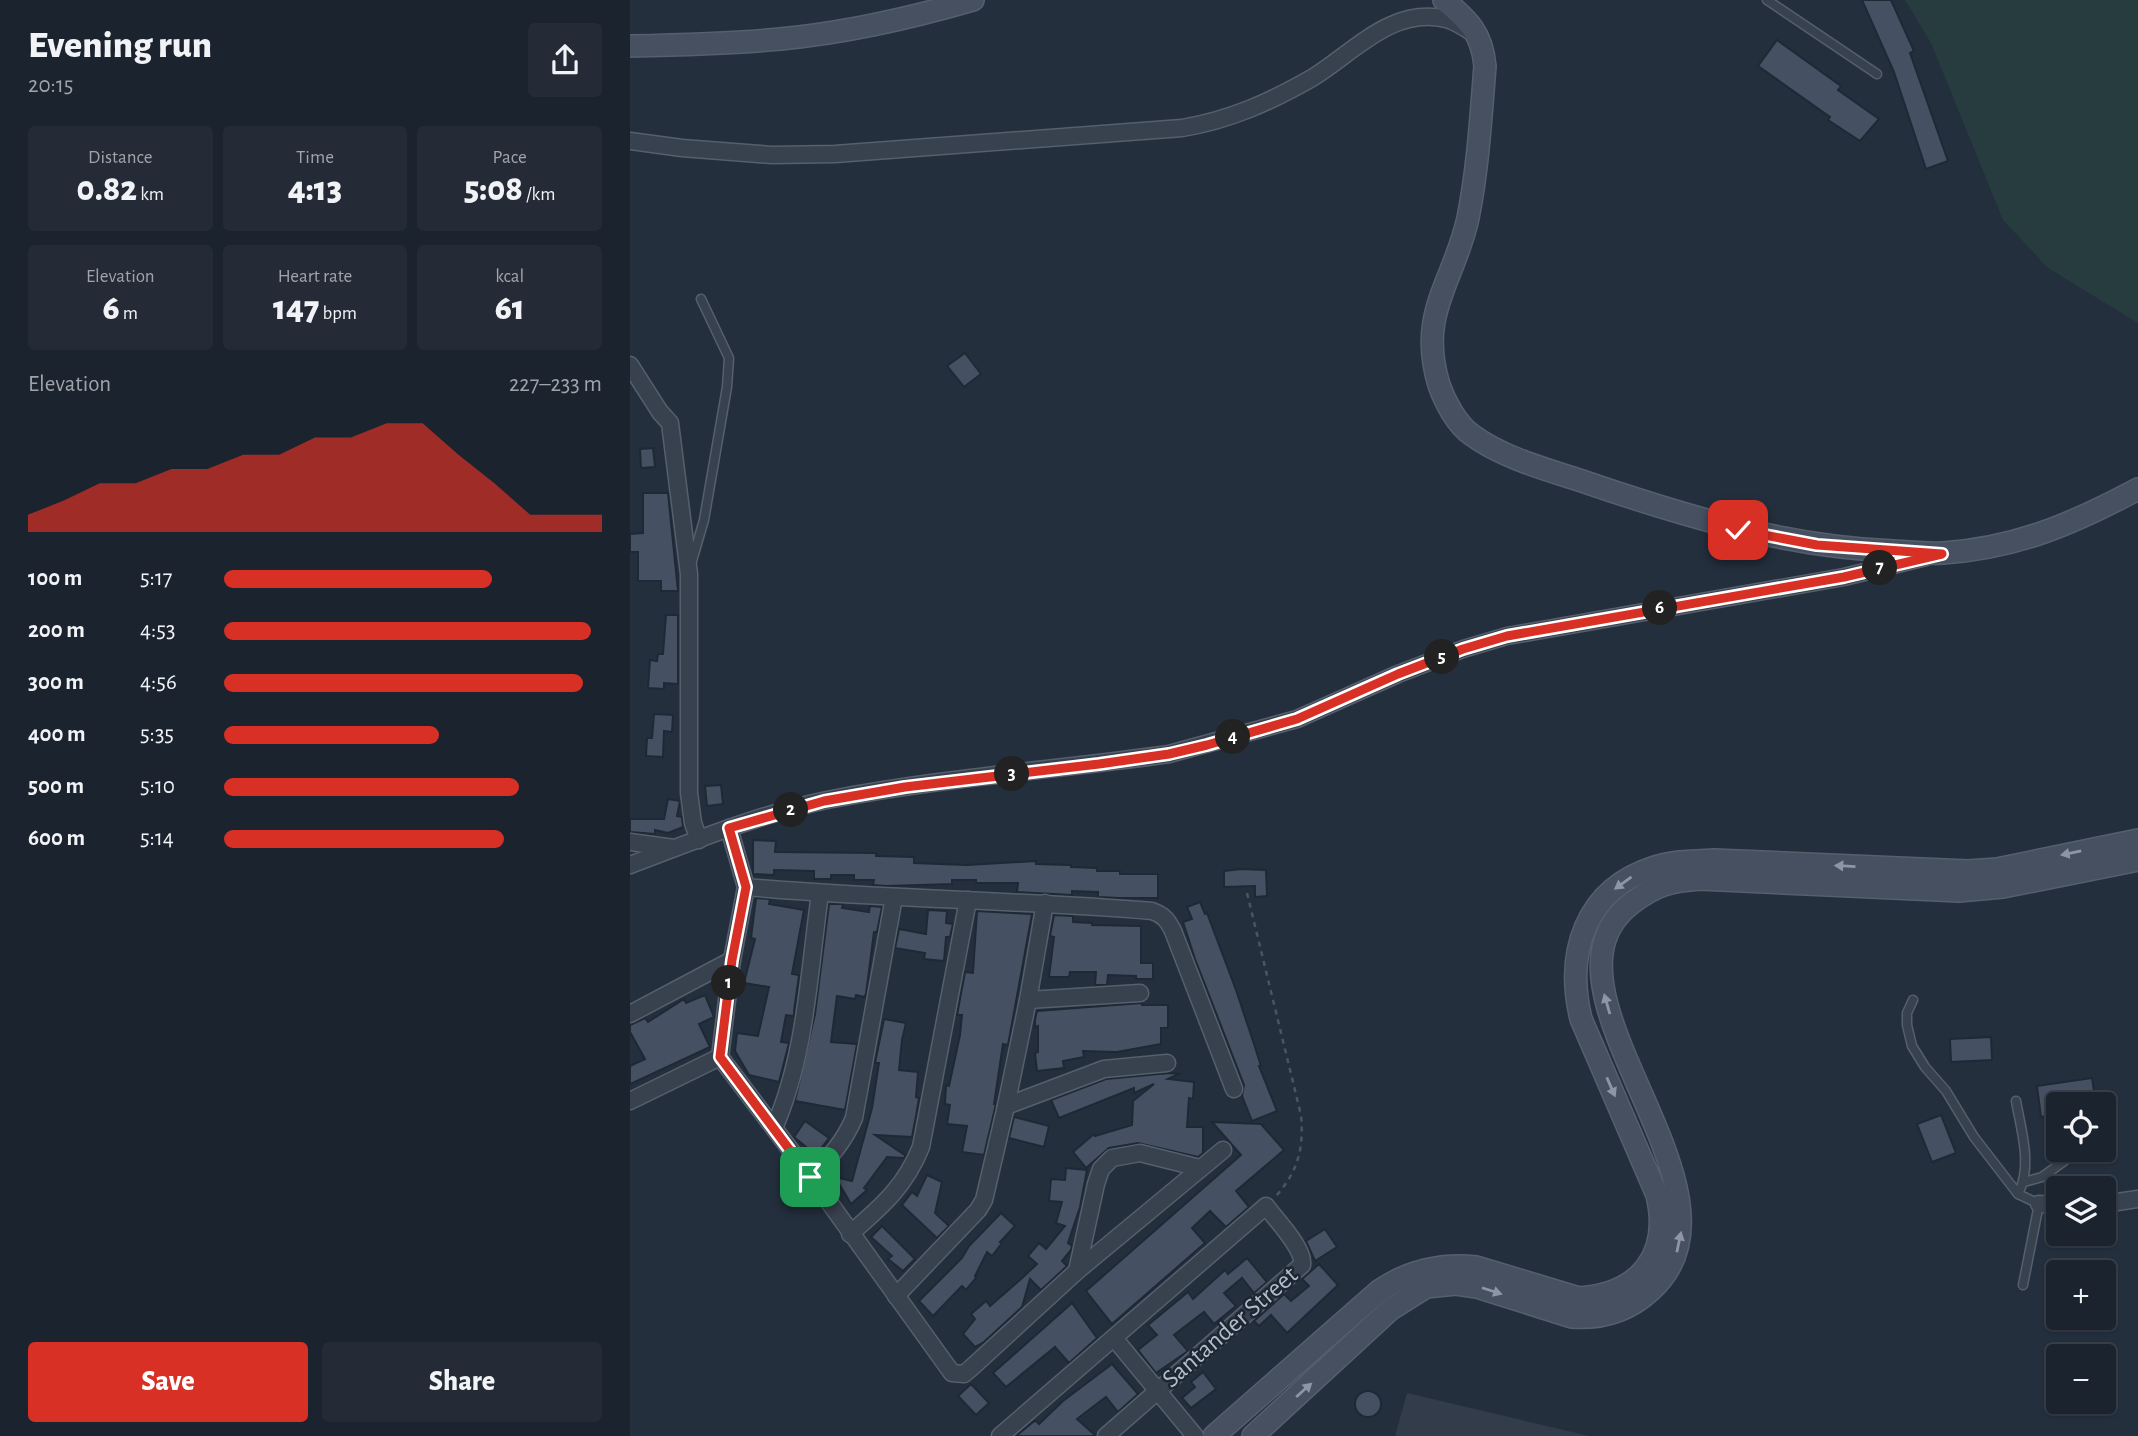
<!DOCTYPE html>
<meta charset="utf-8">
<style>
body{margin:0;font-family:"Alegreya Sans",sans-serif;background:#242b36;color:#f1f3f6;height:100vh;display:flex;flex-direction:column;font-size:26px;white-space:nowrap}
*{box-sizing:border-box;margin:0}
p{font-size:23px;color:#a0a4aa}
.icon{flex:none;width:38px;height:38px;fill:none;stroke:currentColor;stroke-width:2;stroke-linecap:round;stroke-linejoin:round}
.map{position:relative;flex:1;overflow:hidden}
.side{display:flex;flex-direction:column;background:#1b232e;width:630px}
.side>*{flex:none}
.buttons{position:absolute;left:1416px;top:1092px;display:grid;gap:14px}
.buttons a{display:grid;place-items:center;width:70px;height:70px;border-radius:7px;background:#1b232e;box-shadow:0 2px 5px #0004,0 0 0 2px #39404a;font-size:35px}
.pin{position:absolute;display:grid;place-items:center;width:60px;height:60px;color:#fff;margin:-30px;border-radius:14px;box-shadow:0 4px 10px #0006}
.km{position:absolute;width:35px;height:35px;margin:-18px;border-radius:50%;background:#222;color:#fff;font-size:19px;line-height:35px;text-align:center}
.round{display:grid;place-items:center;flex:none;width:74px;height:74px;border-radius:7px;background:#242b36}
.headline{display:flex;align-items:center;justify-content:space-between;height:119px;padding:0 28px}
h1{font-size:38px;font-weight:800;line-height:52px}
.stats{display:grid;grid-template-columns:repeat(3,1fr);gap:10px;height:119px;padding:7px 28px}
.stats div{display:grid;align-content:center;border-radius:7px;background:#242b36;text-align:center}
.stats b{font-size:35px;font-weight:800}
.stats small{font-size:19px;font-weight:400}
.stats p{font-size:19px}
.chart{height:196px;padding:14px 28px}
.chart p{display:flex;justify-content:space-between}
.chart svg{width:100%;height:126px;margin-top:7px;fill:#d93025;opacity:.7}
.cta{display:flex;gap:14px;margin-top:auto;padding:14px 28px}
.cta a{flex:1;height:80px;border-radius:7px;background:#d93025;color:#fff;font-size:28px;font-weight:800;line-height:80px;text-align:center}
.cta a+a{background:#242b36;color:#f1f3f6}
ul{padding:0 28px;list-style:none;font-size:23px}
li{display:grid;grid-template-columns:112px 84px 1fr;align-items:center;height:52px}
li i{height:18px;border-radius:9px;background:#d93025}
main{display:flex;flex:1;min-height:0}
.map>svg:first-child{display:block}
</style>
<main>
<section class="side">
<div class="headline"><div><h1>Evening run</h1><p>20:15</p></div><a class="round"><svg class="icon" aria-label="share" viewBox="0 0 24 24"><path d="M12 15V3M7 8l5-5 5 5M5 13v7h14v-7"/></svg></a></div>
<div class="stats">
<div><p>Distance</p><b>0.82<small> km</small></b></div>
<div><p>Time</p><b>4:13</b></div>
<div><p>Pace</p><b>5:08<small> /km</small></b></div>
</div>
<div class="stats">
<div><p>Elevation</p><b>6<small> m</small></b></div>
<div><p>Heart rate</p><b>147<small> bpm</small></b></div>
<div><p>kcal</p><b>61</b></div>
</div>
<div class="chart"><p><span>Elevation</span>227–233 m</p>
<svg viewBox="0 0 160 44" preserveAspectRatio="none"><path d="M0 44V38L10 33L20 27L30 27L40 22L50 22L60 17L70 17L80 11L90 11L100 6L110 6L120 17L130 27L140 38L150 38L160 38V44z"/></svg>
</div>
<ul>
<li><b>100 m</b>5:17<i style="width:71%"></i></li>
<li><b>200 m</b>4:53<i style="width:97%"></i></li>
<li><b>300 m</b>4:56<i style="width:95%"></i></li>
<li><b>400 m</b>5:35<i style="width:57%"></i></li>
<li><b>500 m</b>5:10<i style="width:78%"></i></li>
<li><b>600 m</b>5:14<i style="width:74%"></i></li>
</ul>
<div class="cta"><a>Save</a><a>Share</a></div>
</section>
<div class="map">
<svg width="1508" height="1436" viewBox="0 0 1508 1436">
<rect width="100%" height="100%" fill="#242f3e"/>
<path fill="#323c4b" d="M777,1393L959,1436H765Z"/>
<path fill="#263c3f" d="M1275,0H1508V323L1418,268L1373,220L1301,43Z"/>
<g fill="#455162" stroke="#1f2835" stroke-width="2">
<path d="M1232,0H1261L1284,51L1280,53L1318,161L1296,169L1264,72Z"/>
<path d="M1147,40L1211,86L1208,90L1249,119L1230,141L1198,120L1200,117L1128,66Z"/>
<path d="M335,353L351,374L334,387L317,366Z"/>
<path d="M23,448L25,467L11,468L10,449Z"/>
<path d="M13,493H38L48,591H31V581H8V552H0V534L13,533Z"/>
<path d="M36,615H48V684L34,683V689L18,688L20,660L27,661L28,654H33Z"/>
<path d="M24,714L43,715L42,732L34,731L33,757L16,756L17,738H22Z"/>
<path d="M91,785L93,804L77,806L75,786Z"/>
<path d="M38,799L50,801L47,816L52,817L53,827L38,833L25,830V834L0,832V819H34Z"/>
<path d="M123,840L146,841L145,852L246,853V856L284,857V863L337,865L406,861V864L441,865V867L467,868V871H490V874H528V898H489L468,897V892L442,891V895L387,892L388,883H346V880H322V884L257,886L243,885L244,880H224V875H201V879H184V871L144,870V875L123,874Z"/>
<path d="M611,869L636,870L637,896L625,897V886L594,887V871Z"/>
<path d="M126,898L140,899L139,904L174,910L162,974L169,975L164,1011V1016L156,1015L151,1042L159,1043L149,1082L119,1075L105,1051L107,1033L128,1036L139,987L114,983L125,939L121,938Z"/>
<path d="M570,902L575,914L577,913L606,990L624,1044L631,1066H629L647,1111L622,1121L612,1096L614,1085L565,959L553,922L562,919L557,907Z"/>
<path d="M199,904H213L212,908L239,912L240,906L252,907L247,932H244L236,994L234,997L226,995L225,999L207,996L201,1042L227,1044L215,1110L165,1101L185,1014Z"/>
<path d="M298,910L317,911L316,923L323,924L320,937H316L314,961L294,959L295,953L265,948L269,929L296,934Z"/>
<path d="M347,911L402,914L378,1045L373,1044L364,1104H366L354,1155L332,1152L337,1126L317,1124L320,1105L315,1104L316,1085L319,1086L330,1035L332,1015H327L335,972L343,973Z"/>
<path d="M424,915L443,916V922L462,923V925L511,926V963H523V979H506V976L478,975L477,985H465L466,972H440L439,977H419L424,937L420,936Z"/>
<path d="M75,995L84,1017L69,1024L80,1047L0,1084V1066L15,1059L0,1032V1025L15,1018L18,1022L54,999L56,1003Z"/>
<path d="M512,1003V1005H538V1028H531V1044L487,1052L453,1051L454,1057L433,1061L434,1068L407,1071L405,1053L408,1052V1026L405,1027V1020L407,1011Z"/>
<path d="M254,1019L276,1023L272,1040L269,1070L288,1072L286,1097L289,1098L286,1116L282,1137L245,1135L276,1156L274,1158L257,1157L234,1188L237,1190L221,1204L205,1177L222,1181L242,1108L249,1063H245Z"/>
<path d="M1361,1037L1362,1060L1321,1062L1320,1039Z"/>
<path d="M539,1073L549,1074L538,1079L564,1082L563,1099L559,1098L557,1127H573V1153L568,1157L508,1143L479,1148L456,1168L443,1152L464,1134L465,1136L502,1125L503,1101L524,1084L504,1093V1088L429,1118L421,1100L476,1079Z"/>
<path d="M1462,1078L1466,1104H1428V1114L1411,1117L1407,1086Z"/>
<path d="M1311,1115L1326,1153L1302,1162L1287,1124Z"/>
<path d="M384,1117L419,1126L414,1147L379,1138Z"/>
<path d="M175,1121L199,1138L186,1155L164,1137Z"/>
<path d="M582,1122L631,1124L654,1150L606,1191L619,1207L596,1227L580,1211L562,1228L575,1243L482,1324L456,1291L611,1155Z"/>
<path d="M436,1168L457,1170L450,1207L438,1243L442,1246L441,1250L432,1261L437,1266L411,1290L400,1279L392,1307L354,1342L345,1347L333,1334L345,1319L341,1314L356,1301L360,1306L391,1279L407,1264L398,1256L409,1243L416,1249L435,1226L426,1223L432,1202L419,1201L421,1179L435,1180Z"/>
<path d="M297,1175L312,1182L305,1213L319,1226L307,1238L272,1205L282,1192L287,1196Z"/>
<path d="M371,1213L385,1226L370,1242L372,1243L362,1256L357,1252L345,1276L346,1278L336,1290L332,1286L303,1316L289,1301L332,1258L339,1246Z"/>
<path d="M252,1226L285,1259L273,1271L258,1259L262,1256L241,1237Z"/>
<path d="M695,1229L707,1247L685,1261L676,1241Z"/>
<path d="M617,1258L637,1282L624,1293L612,1278L594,1293L606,1306L584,1324L574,1312L544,1335L558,1351L526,1373L508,1350L527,1335L518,1325L558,1292L563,1299L595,1270L598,1274Z"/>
<path d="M689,1264L708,1285L657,1333L641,1315L629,1326L624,1321L654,1294L661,1301L679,1286L672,1279Z"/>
<path d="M442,1303L467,1338L439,1363L425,1347L376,1387L363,1373Z"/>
<path d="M482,1364L508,1394L488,1412L476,1397L447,1419L466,1436H386L403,1422L406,1421L409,1424L433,1401Z"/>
<path d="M573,1372L586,1389L561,1408L552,1398L565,1387L561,1382Z"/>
<path d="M341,1384L359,1403L346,1415L328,1396Z"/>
<circle cx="738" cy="1404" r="13"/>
</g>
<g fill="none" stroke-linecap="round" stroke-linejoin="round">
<defs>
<g id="lane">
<path d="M1137,0L1247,74"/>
<path d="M62,561L74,520L97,387L99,358L71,299"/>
<path d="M1283,1000L1277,1013V1025L1282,1046L1295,1067L1316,1091L1344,1137L1388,1194L1409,1204L1393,1285"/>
<path d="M1386,1101C1391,1130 1403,1166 1388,1194"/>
<path d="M1394,1182L1412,1177L1444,1154"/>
</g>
<g id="street">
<path d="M0,141L52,148L142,155L205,154L552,128C600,120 640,102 682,78C723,53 762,6 816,19C825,21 833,27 840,31"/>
<path d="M0,365L30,412L40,423L59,574V793L63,823L69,840"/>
<path d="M99,828L116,887C251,899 387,900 522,911C534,915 538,921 543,931L604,1089"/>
<path d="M0,842L44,848"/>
<path d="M0,865C64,841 129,814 197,800C309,778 425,770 539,754L667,719L768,674L833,649L877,636L1214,577L1296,557"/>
<path d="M116,887L102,960L90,1057L181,1177L322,1373L334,1374L340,1369L447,1271L593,1150"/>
<path d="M398,1000L510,993"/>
<path d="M0,1014L102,960"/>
<path d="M0,1101L90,1057"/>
<path d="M376,1106L474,1069L537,1063"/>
<path d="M144,1128C176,1056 179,971 190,894"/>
<path d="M181,1177C199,1158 214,1142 224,1118L264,897"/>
<path d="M1409,1204L1428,1205"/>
<path d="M1474,1204L1508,1199"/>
<path d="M220,1234C251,1207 275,1187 291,1147L338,900"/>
<path d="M447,1271L466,1184L471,1169L482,1158L510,1153L570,1168"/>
<path d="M266,1296L348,1210L354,1200L376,1106L398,1000L415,903"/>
<path d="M484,1338L565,1436"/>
<path d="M370,1436L636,1206C646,1220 675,1249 672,1265L476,1436"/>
</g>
<g id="secondary">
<path d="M814,0C838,20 852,33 855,66C851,116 848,168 838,218C824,282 787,313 809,385C815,402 827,425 842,435C871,457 918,470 952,481C1054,516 1156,547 1264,551C1280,552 1297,554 1313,553C1388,548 1444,523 1508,489"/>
<path d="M0,46C50,45 100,44 150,39C215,33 281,18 343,0"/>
<path d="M584,1436L749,1291C778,1271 812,1263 846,1267L949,1298C1010,1294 1041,1255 1027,1195L951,1019C935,953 955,889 1025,867C1044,861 1064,861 1084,860L1338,871L1367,869L1508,840"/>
<path d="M623,1436L761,1309L796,1287L826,1284L847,1287L942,1317C971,1319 998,1311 1020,1291C1132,1192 889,988 1002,903C1026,885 1041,881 1070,879L1329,891L1373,887L1508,860"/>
</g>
</defs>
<use href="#lane" stroke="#565f6c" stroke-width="11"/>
<use href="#street" stroke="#565f6c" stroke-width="19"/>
<use href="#secondary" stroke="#565f6c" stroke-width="24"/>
<path stroke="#44595c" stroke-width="2.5" stroke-dasharray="5 5" stroke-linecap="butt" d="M617,893L671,1115C674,1149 668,1171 646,1196"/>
<use href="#lane" stroke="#38414e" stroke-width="8"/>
<use href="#street" stroke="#38414e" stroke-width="16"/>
<use href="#secondary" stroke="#465061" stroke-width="21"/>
</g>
<defs><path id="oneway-solid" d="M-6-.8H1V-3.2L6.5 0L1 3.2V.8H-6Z" transform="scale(1.75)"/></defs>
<g fill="#8e96a5">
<use href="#oneway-solid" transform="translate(1441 853) rotate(168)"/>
<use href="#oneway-solid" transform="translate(1215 866) rotate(-177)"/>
<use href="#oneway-solid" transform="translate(993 883) rotate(144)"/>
<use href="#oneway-solid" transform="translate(977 1004) rotate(-106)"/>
<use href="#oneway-solid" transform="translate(981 1087) rotate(66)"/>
<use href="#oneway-solid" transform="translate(1049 1242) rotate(-78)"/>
<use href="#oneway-solid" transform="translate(862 1291) rotate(18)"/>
<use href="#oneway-solid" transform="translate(674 1390) rotate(-42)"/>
</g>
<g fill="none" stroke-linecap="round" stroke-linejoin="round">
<defs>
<path id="route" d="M180,1177L90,1057L102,960L116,887L99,828L194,801L275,787L469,764L539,754L577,745L667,719L768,674L833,649L877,636L1214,577L1312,554L1187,545L1108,530"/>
</defs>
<use href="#route" stroke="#fff" stroke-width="14"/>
<use href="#route" stroke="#d93025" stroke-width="9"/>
</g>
<g text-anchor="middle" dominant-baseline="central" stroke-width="5" stroke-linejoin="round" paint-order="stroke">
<g font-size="26" fill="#b4bcc9" stroke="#1d2633">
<text transform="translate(600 1327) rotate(-41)">Santander Street</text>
</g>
</g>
</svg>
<div class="buttons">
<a><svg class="icon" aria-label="locate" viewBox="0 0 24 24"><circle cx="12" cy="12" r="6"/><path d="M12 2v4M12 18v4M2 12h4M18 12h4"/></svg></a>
<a><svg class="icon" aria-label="layers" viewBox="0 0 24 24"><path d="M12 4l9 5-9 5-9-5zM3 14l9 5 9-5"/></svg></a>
<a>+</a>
<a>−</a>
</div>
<div class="pin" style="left:180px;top:1177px;background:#1e9e55"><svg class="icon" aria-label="arrive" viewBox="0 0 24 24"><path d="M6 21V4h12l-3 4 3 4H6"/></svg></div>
<div class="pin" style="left:1108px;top:530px;background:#d93025"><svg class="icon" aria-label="check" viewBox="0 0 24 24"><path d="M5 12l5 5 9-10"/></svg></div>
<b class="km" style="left:99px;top:983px">1</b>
<b class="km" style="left:161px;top:810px">2</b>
<b class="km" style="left:382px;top:774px">3</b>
<b class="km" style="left:603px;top:737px">4</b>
<b class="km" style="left:812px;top:657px">5</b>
<b class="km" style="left:1030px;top:608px">6</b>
<b class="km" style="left:1250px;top:568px">7</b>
</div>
</main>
